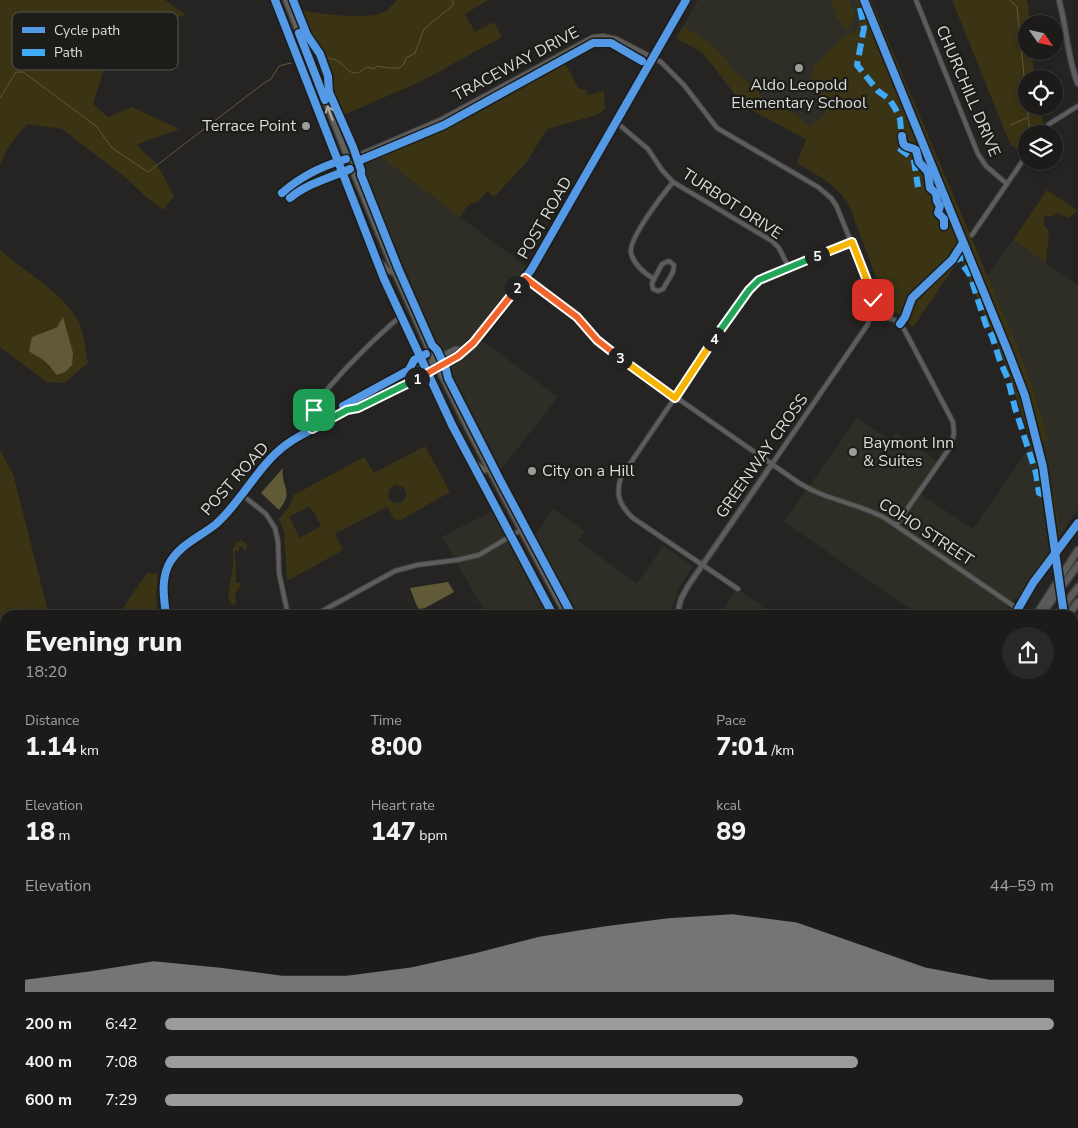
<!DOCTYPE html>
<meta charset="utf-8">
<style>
body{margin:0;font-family:"Nunito Sans",sans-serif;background:#292827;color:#f1f3f6;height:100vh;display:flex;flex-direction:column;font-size:19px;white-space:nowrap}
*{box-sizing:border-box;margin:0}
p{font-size:16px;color:#a0a1a2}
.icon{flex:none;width:28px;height:28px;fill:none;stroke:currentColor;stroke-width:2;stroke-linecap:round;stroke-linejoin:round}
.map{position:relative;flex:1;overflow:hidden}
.side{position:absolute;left:0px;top:610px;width:1079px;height:519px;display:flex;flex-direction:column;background:#1c1b1a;border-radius:15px 15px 0 0;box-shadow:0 2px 8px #0003,0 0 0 1px #3a3939}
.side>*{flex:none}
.needle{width:32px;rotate:124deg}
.controls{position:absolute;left:1018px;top:15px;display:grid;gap:10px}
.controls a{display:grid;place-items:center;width:45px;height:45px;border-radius:50%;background:#1c1b1a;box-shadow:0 2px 8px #0003,0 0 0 1px #3a3939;font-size:25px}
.pin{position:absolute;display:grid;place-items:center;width:42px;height:42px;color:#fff;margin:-21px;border-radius:10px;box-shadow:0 2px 8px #0006}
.km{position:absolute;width:25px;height:25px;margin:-12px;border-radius:50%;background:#222;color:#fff;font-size:14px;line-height:25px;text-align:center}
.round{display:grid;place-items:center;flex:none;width:52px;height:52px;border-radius:26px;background:#292827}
.summary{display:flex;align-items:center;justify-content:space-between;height:85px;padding:0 25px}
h1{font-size:28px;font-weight:800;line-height:38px}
.metrics{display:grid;grid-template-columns:repeat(3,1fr);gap:8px;height:85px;padding:5px 25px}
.metrics div{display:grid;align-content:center}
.metrics b{font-size:25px;font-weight:800}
.metrics small{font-size:14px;font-weight:400}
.metrics p{font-size:14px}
.chart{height:140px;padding:10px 25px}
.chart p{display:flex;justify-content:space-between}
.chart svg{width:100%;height:90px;margin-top:5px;fill:#9b9b99;opacity:.7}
ul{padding:0 25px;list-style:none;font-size:16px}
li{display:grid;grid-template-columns:80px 60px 1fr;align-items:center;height:38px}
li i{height:12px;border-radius:6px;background:#9b9b99}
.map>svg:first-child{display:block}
</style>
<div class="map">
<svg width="1078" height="1128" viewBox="0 0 1078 1128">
<rect width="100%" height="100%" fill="#252423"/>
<g fill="#2f2e26">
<path d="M698,0H856L889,82L803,138L744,106L703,53L676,38Z"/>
<path d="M378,155L531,270L479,338L558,397L496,476L443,372L401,277L365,177L366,160Z"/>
<path d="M1013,240L1078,285V509L1060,536L1056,505L1041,443L1049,440L1027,371L987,276Z"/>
<path d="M857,418L890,440L896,432L940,463L919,493L973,529L1031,445L1053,551L1019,598L1013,600L1004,615H919L784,522Z"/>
<path d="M553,509L585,531L578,541L637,584L663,546L693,566L678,590L670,615H571L531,541Z"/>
<path d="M492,511L548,615H487L442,537Z"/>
<path d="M737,589L775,615H719Z"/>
<path d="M1074,781L1078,837V1128H850L853,1124H1074Z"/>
<path d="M0,991L5,994V1124H625L622,1128H559L554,1125L551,1128H0Z"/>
<path d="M743,1124H821L825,1128H713L730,1125L740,1127Z"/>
</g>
<g fill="#3a3415" fill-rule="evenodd">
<path d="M0,0H165L186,15L121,32L106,50L105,65L93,104L108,117L132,107L179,129L136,145L157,164L174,196L163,210L145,196L126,178L62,129L27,124L8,147L0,166Z"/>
<path d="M397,0H488L465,14L475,32L494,22L502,37L420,82L341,116L333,91L330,67L324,50L309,30L302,10C319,14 371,21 386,11C390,8 394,3 397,0Z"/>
<path d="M831,0H849L855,16L848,30L845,29L837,18Z"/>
<path d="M856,0H871L1009,327L1027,371L1049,440L1042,443L1056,505L1060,536L1052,548L1029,436L1005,363L972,287L961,257L913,327L901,315L883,307L879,285L849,205C836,184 817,175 797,163L806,139L744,106L703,53L676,38L683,26L711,44L724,56L733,70L756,89L766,102L794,113L810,127L826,113L817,87L813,81L812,73L814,66L844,36L856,32L862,17Z"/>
<path d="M952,0H1026L1028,4L1030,24H1026V51H1033L1034,79H1026V106H1040L1044,124L1037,134H1026V149L1023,154L1010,144Z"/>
<path d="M564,61L578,88L586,90L588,95L604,91L605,109L597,115L547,129L526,163L494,197L487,191L479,201L468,205L460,217L378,155L442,129L497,97V96H500Z"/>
<path d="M1047,190L1078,211L1068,218L1057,213L1053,216H1044V226L1049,231L1046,263L1013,240Z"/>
<path d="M0,250C24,272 55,287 74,314C84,328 85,347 88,363L64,383L47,382L0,347ZM62,318L68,338L50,369L45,360L42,332L57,327Z"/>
<path d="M425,446L450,492L399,521L398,519L395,520L387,507L335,534L343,550L287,581L284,532L279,519L288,508L294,495L364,457L374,473ZM395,485L403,487C408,493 407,499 400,503L392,502L388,498L389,490ZM310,506L321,526L300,538L289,517Z"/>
<path d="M0,450L13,474L49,615H5V994L0,991Z"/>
<path d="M241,540L246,543L247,549L243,550V547H239V551H235L236,583H240L241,587C235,591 233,597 237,602L233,606L228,597L233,567V549L237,542Z"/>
<path d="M147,573L158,574L156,593L158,615H118Z"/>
</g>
<g fill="#605b36">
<path d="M63,317L73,353L72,365L65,372L57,375C52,370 48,363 43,360C38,356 33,355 29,351L32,337L57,327Z"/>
<path d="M283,468C280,486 295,491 279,510L261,493Z"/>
<path d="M448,582L454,592L425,608L419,609L416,604L410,588Z"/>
</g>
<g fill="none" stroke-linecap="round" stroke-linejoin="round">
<g stroke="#605b36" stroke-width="1">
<path d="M1010,0L1017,7L1030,134"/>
<path d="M323,59C341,54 345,74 356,73C359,73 364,69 367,67L374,69L377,66L388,68H399L404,64L406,58L415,53L424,29L453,5V0"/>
<path d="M0,98L16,72H23L96,126L112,148L148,172L264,83L271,79L279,66L291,63"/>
<path d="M1010,125L1027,118"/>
</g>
<defs>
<g id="minor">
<path d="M916,0L978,154L986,166L1007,184"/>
<path d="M616,122L648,149L662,170L673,182L772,241L779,248L789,268"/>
<path d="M1041,134L1049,124L1078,106"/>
<path d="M282,193L300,179L319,168L356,156L442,119L593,37L603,36L617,39L661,62L684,85L717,128L818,187L831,198L836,205L868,283L873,300L868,324L772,464"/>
<path d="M972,235L1026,156"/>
<path d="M669,261L674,265L673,272L663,289L658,291L653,289L652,283L662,264Z"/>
<path d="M525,278L577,317L604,347L799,483C826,500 857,503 885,518L1018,609"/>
<path d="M654,279C644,273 634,265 631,253C628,239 663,194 673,182"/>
<path d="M871,313L895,320L904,329L953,422L954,433L951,446L896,525"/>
<path d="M312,429C311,427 309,424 309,422C309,399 383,331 401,316"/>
<path d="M241,494L266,514L275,528L278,542L279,573L288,615"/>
<path d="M738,589L633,518C620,506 615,495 621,477L750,287L759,280L851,242"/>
<path d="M315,615L395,571L417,565L457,560L479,555L521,530"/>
<path d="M1074,1077L1078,1070"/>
<path d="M234,1124L239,1128"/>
<path d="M544,1124L550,1128"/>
<path d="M740,1124L748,1128"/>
<path d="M77,1128L80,1124"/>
<path d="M483,1128L486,1124"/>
<path d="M707,1128L715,1124"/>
<path d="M1038,1128L1041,1124"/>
</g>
<g id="tertiary">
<path d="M1059,0C1067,28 1067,58 1078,84"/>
<path d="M347,410L358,408L428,373L458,356L478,338L531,270L686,0"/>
<path d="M166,615L163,584L165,576L172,559L185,547L218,522L277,452L297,437L347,410L416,370L455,349L465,350"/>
<path d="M677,615L681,599L688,586L772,464"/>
<path d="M1015,615L1033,583L1078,523"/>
<path d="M1074,635L1078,629"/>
<path d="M0,1034L5,1027"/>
<path d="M246,1128L249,1124"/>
<path d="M627,1128L631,1124"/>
<path d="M850,1128L853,1124"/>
</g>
<g id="secondary">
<path d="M275,0L384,279L452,425L553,615"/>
<path d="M286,0L352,169L395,273L430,352L468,429L566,615"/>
<path d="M379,261L387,270L395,273"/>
<path d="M472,462L485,470L489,469"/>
<path d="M823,1124L825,1128"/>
<path d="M836,1124L838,1128"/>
</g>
<g id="motorway">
<path d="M1036,615L1078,550"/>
<path d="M1041,615L1078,565"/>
<path d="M1057,615L1078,587"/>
<path d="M1068,615L1078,602"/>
<path d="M645,1128L648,1124"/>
<path d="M655,1128L658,1124"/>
<path d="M670,1128L673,1124"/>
<path d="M690,1128L695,1124"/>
</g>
</defs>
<use href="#minor" stroke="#424140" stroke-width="6"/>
<use href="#tertiary" stroke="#424140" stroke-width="7"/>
<use href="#secondary" stroke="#424140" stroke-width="8"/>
<use href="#motorway" stroke="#424140" stroke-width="9"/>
<use href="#minor" stroke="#5d5d5d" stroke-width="4"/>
<use href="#tertiary" stroke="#5d5d5d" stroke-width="4.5"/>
<use href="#secondary" stroke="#60605e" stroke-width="5"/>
<use href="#motorway" stroke="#5b5b5a" stroke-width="6"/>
<g stroke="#3fa9f5" stroke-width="6" stroke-dasharray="12 6" stroke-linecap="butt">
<path d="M860,8L864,28L857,65L878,91L889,99L895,108L900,119L902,140"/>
<path d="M899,148L912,158L914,161L918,187"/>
<path d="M959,250L961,254L960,261L970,275L986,325L992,336L1000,361L1008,379L1015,408L1036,473L1039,493L1047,496"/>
</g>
<defs>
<g id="cycleway">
<path d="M275,0L384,279L452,425L553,615"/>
<path d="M293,0L307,35L320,54L328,76L329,92L353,147L361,170V175L398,268L432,345L437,350L446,369L448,378L500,480L572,615"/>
<path d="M864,0L1009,354L1025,396L1043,467L1064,615"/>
<path d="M299,33L325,100"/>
<path d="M902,136C903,150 907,145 916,150L919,162L928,172L930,188L936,193L937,201L940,206L938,213L944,219V226"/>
<path d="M358,161L444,125L593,43H611L642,61"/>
<path d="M282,193C301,176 322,166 346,159"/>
<path d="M290,198C308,183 330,178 350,169"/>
<path d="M900,324L905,317L912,298L952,260L963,243"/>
<path d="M343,406L409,370L414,360L426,354"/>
<path d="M347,410L358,408L428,373L458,356L478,338L531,270L686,0"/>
<path d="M1018,609L1033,583L1078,523"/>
<path d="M166,615C164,598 161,582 168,566C177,546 200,537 216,524C243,500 258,465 287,444C308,429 333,421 353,406"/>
</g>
</defs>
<use href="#cycleway" stroke="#1c1c19" stroke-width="11"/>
<use href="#cycleway" stroke="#5399e6" stroke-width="8"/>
</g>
<defs><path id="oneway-shaft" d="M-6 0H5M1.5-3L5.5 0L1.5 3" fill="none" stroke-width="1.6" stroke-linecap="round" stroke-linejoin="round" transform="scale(1.25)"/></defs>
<use stroke="#aaaaa8" href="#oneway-shaft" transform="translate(330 113) rotate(-111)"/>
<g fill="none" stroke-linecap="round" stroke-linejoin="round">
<defs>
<path id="split-1" d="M314,410L309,421L312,429L347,410L358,408L417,379"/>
<path id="split-2" d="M417,379L458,356L473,343L517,288"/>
<path id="split-3" d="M517,288L525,278L577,317L597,340L620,358"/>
<path id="split-4" d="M620,358L675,398L714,339"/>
<path id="split-5" d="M714,339L749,290L759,280L817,256"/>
<path id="split-6" d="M817,256L852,242L868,283L873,300"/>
</defs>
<use href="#split-1" stroke="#fff" stroke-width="10"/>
<use href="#split-2" stroke="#fff" stroke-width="10"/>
<use href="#split-3" stroke="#fff" stroke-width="10"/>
<use href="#split-4" stroke="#fff" stroke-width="10"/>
<use href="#split-5" stroke="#fff" stroke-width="10"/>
<use href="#split-6" stroke="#fff" stroke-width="10"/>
<use href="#split-1" stroke="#22a559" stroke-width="6"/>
<use href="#split-2" stroke="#f0652b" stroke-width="6"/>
<use href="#split-3" stroke="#f0652b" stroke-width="6"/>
<use href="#split-4" stroke="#f5b400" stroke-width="6"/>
<use href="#split-5" stroke="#22a559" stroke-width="6"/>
<use href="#split-6" stroke="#f5b400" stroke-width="6"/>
</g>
<g fill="#9b9b99" stroke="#1c1c19" stroke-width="2">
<circle cx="799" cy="68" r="5"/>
<circle cx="306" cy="126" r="5"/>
<circle cx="853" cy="452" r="5"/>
<circle cx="532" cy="471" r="5"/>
</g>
<g text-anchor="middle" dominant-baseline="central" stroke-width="4.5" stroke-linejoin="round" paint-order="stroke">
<g font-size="16" fill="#dbdbd9" stroke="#1c1c19">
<text transform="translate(516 64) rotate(-28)">TRACEWAY DRIVE</text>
<text transform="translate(968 91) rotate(67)">CHURCHILL DRIVE</text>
<text transform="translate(732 204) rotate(33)">TURBOT DRIVE</text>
<text transform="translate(545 218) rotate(-60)">POST ROAD</text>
<text transform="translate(762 456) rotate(-55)">GREENWAY CROSS</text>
<text transform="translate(235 479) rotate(-48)">POST ROAD</text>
<text transform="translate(926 532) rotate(33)">COHO STREET</text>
</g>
<g font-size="16" fill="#dbdbd9" stroke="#1c1c19" text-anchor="start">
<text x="799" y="85" text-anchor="middle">Aldo Leopold<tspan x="799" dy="18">Elementary School</tspan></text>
<text x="296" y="126" text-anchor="end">Terrace Point</text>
<text x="863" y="443">Baymont Inn<tspan x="863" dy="18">&amp; Suites</tspan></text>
<text x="542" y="471">City on a Hill</text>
</g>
</g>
<rect x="12" y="12" width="166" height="58" rx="8" fill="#1c1c19" stroke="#555553" stroke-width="1"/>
<rect x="22" y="27" width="23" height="6" fill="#5399e6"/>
<rect x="22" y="49" width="23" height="7" fill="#3fa9f5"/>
<g font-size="14" fill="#dbdbd9">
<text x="54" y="35">Cycle path</text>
<text x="54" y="57">Path</text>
</g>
</svg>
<div class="controls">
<a><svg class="needle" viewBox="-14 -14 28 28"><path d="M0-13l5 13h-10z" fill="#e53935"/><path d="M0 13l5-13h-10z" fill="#a0a1a2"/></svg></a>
<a><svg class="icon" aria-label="locate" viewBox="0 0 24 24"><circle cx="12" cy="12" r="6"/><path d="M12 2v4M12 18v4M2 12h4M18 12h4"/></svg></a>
<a><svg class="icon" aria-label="layers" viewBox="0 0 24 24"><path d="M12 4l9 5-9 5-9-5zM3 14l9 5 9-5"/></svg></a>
</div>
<div class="pin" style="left:314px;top:410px;background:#1e9e55"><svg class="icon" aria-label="arrive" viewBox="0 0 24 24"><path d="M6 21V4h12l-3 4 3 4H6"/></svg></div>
<div class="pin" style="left:873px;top:300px;background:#d93025"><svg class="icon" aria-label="check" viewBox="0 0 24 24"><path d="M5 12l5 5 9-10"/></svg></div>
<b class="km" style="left:417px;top:379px">1</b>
<b class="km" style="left:517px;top:288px">2</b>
<b class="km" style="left:620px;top:358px">3</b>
<b class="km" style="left:714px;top:339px">4</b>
<b class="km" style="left:817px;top:256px">5</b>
<section class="side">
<div class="summary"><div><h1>Evening run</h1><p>18:20</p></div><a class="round"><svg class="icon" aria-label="share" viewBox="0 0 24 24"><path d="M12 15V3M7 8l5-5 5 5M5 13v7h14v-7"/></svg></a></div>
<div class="metrics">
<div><p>Distance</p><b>1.14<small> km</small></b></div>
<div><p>Time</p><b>8:00</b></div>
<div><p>Pace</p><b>7:01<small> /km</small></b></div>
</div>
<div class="metrics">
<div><p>Elevation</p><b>18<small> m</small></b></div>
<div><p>Heart rate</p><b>147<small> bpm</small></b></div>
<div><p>kcal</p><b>89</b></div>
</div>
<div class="chart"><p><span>Elevation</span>44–59 m</p>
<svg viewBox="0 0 160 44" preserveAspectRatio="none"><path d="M0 44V38L10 34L20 29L30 32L40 36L50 36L60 32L70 25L80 17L90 12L100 8L110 6L120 10L130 21L140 32L150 38L160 38V44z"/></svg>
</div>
<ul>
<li><b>200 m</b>6:42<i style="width:100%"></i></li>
<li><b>400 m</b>7:08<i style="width:78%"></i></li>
<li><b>600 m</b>7:29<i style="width:65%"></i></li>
</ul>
</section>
</div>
